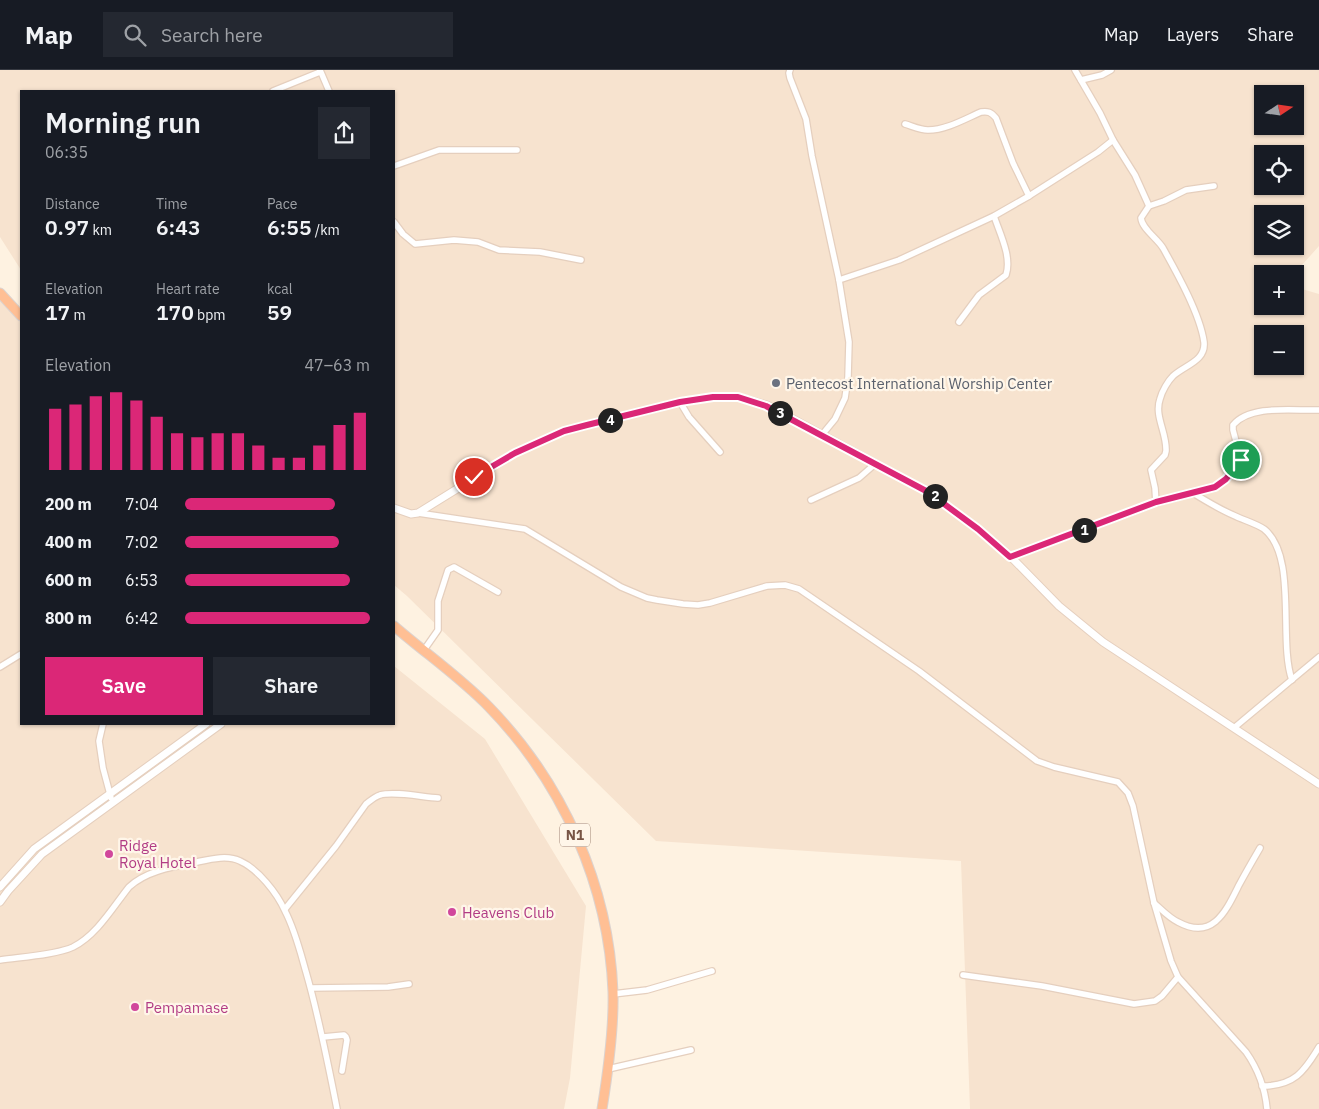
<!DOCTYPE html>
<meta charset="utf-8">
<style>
body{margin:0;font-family:"IBM Plex Sans",sans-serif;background:#242831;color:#f1f3f6;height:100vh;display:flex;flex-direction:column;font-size:19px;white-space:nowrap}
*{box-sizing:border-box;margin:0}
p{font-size:16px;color:#9ea1a6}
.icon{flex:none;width:28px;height:28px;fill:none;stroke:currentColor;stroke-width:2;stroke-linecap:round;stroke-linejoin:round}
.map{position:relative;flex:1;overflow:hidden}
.details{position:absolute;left:20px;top:20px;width:375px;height:635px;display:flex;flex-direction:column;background:#171b24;border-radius:0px;box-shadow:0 1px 4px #0004}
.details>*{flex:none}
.needle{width:32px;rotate:77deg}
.buttons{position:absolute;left:1254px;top:15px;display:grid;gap:10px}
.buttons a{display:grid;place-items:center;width:50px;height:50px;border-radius:0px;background:#171b24;box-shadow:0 1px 4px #0004;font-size:25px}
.pin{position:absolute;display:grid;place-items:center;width:42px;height:42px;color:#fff;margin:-21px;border:2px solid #fff;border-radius:50%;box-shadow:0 1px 5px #0007}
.km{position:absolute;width:25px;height:25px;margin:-12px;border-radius:50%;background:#222;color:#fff;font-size:14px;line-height:25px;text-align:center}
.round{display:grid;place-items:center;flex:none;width:52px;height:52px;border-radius:0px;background:#242831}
.overview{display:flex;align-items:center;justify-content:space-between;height:85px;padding:0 25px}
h1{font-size:28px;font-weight:600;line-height:38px}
.figures{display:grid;grid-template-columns:repeat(3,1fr);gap:8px;height:85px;padding:5px 25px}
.figures div{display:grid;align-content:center}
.figures b{font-size:21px;font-weight:600}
.figures small{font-size:14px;font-weight:400}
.figures p{font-size:14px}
.chart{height:140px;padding:10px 25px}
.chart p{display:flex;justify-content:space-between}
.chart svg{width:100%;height:90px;margin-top:5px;stroke:#db2777;stroke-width:6}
.cta{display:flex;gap:10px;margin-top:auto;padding:10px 25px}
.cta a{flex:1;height:58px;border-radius:0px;background:#db2777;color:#fff;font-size:20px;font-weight:600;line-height:58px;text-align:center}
.cta a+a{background:#242831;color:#f1f3f6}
ul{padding:0 25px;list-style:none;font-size:16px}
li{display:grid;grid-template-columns:80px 60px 1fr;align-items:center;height:38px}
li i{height:12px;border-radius:6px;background:#db2777}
header{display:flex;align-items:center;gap:30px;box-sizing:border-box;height:70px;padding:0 25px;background:#171b24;border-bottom:1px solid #363941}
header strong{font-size:24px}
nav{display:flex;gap:28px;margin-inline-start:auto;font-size:18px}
.search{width:350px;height:45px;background:#242831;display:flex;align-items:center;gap:12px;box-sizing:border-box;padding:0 18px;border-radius:0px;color:#9ea1a6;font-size:19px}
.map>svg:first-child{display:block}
</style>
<header>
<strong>Map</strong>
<div class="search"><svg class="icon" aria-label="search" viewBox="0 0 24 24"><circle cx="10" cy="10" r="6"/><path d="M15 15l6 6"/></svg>Search here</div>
<nav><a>Map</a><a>Layers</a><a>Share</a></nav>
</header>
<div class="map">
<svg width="1319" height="1039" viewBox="0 0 1319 1039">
<rect width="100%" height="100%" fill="#fef2e1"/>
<g fill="#f7e3cf" fill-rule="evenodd">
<path d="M0,0H1319V176L1294,204H1262V236H1295V217L1319,224V1039H970L961,791L656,771L407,526L394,515V21H21V200L0,167ZM1262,24H1295V56H1262ZM1262,84H1295V116H1262ZM1262,144H1295V176H1262ZM1262,264H1295V296H1262Z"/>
<path d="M0,218L21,240V654H394V596L485,669L586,836L570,1008L564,1039H0Z"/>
</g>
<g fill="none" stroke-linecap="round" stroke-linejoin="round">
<defs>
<g id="minor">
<path d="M320,0L329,21"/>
<path d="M790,0L789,3L790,8L806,49L812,86L839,210L849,272L848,307L845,328L835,349L821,366"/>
<path d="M1075,0L1100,43L1113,70L1135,105L1149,136"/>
<path d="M1081,10L1102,5L1111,0"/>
<path d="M273,21L320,2"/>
<path d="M905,54C912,56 920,60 928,60C946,60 965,49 981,42C988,41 991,42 996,48L1013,93L1029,126"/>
<path d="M394,96L439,80H517"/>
<path d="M394,152L403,164L415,174L454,170L478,172L499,180L540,182L581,190"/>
<path d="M839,210L899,190L994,146L1029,126L1098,82L1113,70"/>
<path d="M959,252L979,225L1006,205C1012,187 1000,164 994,146"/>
<path d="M680,332L689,347L720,382"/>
<path d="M1193,423C1206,431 1219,439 1233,445C1243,450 1255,453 1264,459C1298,486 1278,571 1292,610"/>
<path d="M811,430L859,408L875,394"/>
<path d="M1156,433L1155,418L1151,400L1165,385L1166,381C1167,363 1154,346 1160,329C1162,321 1168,311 1173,306C1185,295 1206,291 1204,272C1200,244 1177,203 1163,178C1157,168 1142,159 1141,148L1149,136L1164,131L1186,120L1214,116"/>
<path d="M418,443L525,459L621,517L647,528L657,530L683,534L698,535L710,533L767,516L785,515L799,519L919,601L1037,691L1054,697L1118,712L1128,723L1133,736L1154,833L1171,891L1178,907L1246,982C1258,999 1265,1018 1267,1039"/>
<path d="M1011,487L1156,433L1215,417L1226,409L1241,390L1233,360V355C1251,334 1294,341 1319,340"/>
<path d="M424,580L438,560V531L448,500L454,497L498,522"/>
<path d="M0,597L21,584"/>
<path d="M103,654L99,671L103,698L111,728"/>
<path d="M1235,657L1319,587"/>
<path d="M1154,833C1161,839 1169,848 1178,852C1213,871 1226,841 1239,815C1246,802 1253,790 1260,778"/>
<path d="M285,839L336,776L366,734C370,731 374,727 380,725C394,721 422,727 438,728"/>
<path d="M0,890C20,887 56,885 73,877C97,865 113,837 129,817C145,802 170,797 192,793C207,790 226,784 240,791C258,799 277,823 285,841C295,860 300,881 306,902C319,947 328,993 337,1039"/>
<path d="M963,905L1042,916L1134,934L1155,931L1162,926L1178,907"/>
<path d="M311,918L388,917L409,914"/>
<path d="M613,924L647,920L712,901"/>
<path d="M323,967L344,965L346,967L347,970L342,1001"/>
<path d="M608,999L691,980"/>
<path d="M1262,1016C1294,1016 1304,1002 1319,977"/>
</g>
<g id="tertiary">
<path d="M394,438L411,444L418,443L515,383L564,361L680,332L713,327H738L767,335L928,422L978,459L1011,487L1059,536L1103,572L1319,714"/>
<path d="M0,817L34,779L206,654"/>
<path d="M0,832L8,821L42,784L221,654"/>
</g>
<g id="trunk">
<path d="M0,223L21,246"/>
<path d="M394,556C425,583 460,607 489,637C563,713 609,816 613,922C614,960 608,1002 602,1039"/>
</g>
</defs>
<use href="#minor" stroke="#e5cfbe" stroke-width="8"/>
<use href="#tertiary" stroke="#e5cfbe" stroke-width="9"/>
<use href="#trunk" stroke="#dcd3cf" stroke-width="11"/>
<use href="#minor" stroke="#fff" stroke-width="5.5"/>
<use href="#tertiary" stroke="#fff" stroke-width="7"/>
<use href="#trunk" stroke="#ffbf94" stroke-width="9"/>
</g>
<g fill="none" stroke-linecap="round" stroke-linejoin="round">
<defs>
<path id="route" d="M474,407L515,383L564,361L587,355L680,332L713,327H738L766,336L928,422L978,459L1010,487L1156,432L1215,417L1226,409L1241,390"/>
</defs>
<use href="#route" stroke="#fff" stroke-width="10"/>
<use href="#route" stroke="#db2777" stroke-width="6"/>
</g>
<circle fill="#6b7280" stroke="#fff6e9" stroke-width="2" cx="776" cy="313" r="5"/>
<g fill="#d1479c" stroke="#fff6e9" stroke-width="2">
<circle cx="109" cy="784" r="5"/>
<circle cx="452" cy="842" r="5"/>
<circle cx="135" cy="937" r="5"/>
</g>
<g text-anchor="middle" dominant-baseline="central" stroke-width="4.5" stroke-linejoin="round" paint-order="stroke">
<rect fill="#fff6e9" stroke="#a08576" stroke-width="1" x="560" y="753.5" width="30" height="23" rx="4"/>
<g font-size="14" font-weight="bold" fill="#785545">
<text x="575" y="765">N1</text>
</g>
<g font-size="15" fill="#5b616d" stroke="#fff6e9" text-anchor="start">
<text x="786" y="313">Pentecost International Worship Center</text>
</g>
<g font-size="15" fill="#b23c85" stroke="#fff6e9" text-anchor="start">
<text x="119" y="775">Ridge<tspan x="119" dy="17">Royal Hotel</tspan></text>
<text x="462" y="842">Heavens Club</text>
<text x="145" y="937">Pempamase</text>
</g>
</g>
</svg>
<div class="buttons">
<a><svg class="needle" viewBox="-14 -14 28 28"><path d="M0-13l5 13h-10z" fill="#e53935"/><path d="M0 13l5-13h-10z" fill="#9ea1a6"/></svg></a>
<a><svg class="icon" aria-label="locate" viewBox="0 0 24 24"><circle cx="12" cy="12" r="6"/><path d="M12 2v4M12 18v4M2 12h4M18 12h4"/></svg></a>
<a><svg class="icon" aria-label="layers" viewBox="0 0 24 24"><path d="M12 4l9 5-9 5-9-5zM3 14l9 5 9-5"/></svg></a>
<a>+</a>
<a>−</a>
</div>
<div class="pin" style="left:1241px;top:390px;background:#1e9e55"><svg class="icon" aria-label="arrive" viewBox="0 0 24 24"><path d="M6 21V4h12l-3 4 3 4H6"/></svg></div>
<div class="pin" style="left:474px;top:407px;background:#d93025"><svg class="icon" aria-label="check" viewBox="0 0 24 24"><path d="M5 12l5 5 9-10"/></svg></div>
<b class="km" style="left:1084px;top:460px">1</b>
<b class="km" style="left:935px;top:426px">2</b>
<b class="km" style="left:780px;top:343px">3</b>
<b class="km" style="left:610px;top:350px">4</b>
<section class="details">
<div class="overview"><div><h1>Morning run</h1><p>06:35</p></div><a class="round"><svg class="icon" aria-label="share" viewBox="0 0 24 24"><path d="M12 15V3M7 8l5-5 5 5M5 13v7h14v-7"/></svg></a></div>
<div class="figures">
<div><p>Distance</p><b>0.97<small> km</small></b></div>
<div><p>Time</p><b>6:43</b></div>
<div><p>Pace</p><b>6:55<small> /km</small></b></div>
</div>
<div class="figures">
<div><p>Elevation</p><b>17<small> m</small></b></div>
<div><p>Heart rate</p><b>170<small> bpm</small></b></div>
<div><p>kcal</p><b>59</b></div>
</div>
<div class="chart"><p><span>Elevation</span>47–63 m</p>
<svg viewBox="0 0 160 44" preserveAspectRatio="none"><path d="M5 44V14M15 44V12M25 44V8M35 44V6M45 44V10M55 44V18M65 44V26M75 44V28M85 44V26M95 44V26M105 44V32M115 44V38M125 44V38M135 44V32M145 44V22M155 44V16"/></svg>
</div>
<ul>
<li><b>200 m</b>7:04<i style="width:81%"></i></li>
<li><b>400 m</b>7:02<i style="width:83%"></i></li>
<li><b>600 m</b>6:53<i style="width:89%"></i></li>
<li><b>800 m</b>6:42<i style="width:100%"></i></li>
</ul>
<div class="cta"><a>Save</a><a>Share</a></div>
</section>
</div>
